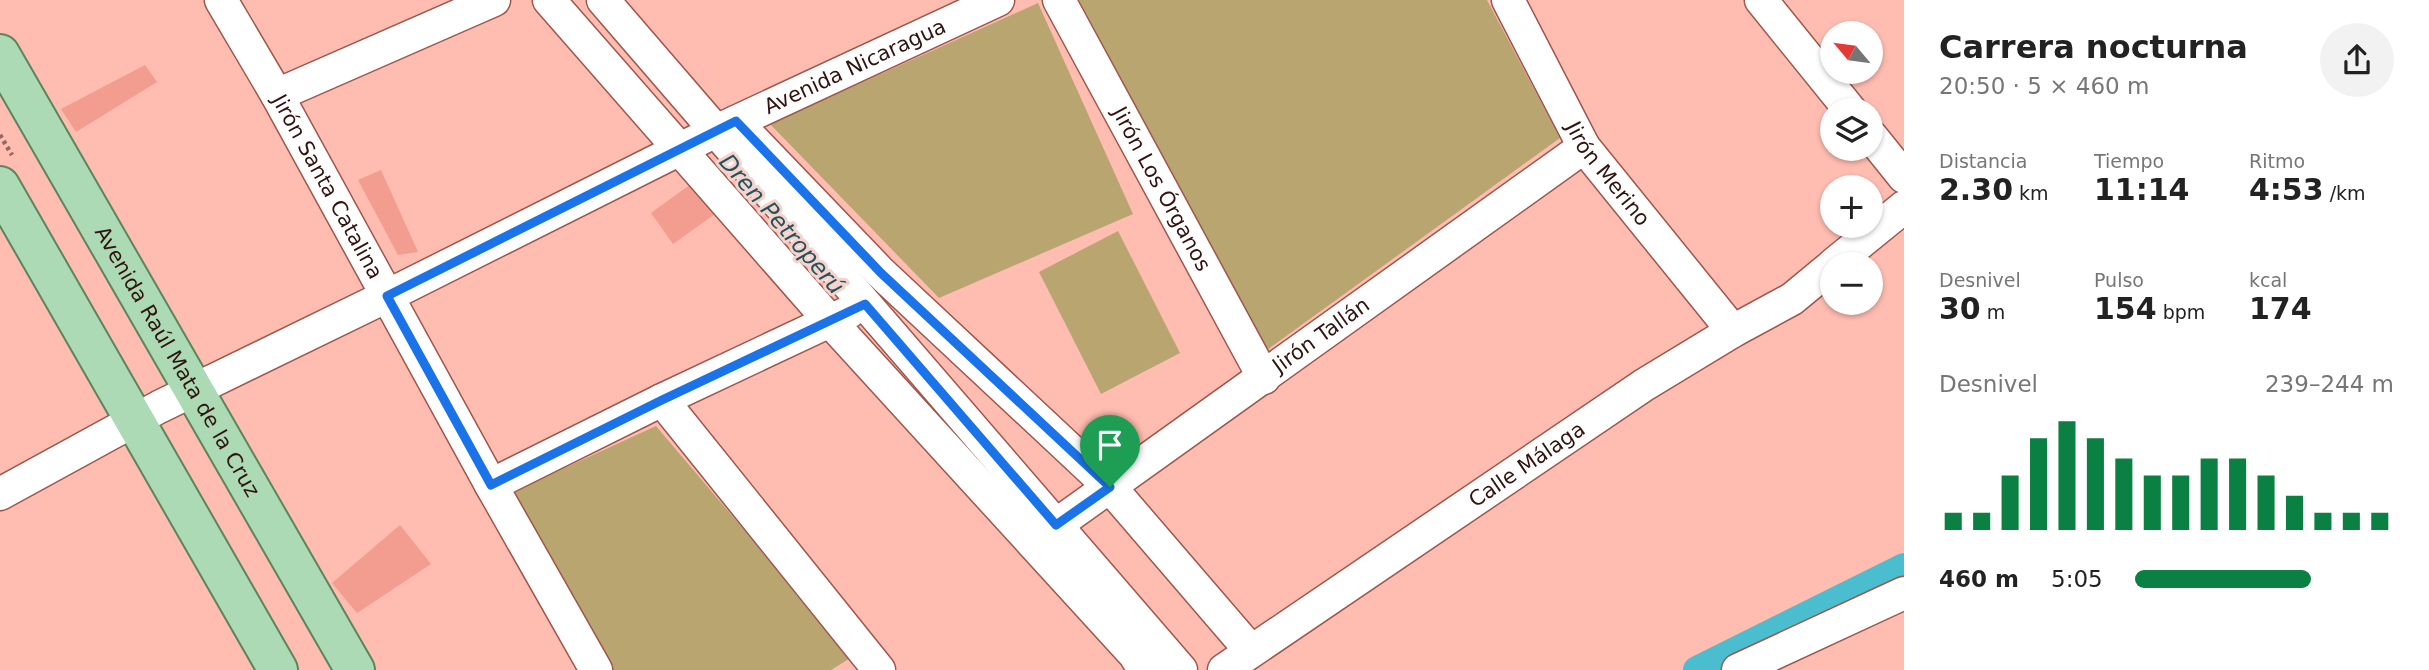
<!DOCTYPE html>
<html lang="es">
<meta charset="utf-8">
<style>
body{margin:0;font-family:"DejaVu Sans",sans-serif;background:#f2f2f2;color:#222;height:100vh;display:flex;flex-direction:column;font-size:26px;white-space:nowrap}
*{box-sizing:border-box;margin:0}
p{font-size:23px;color:#767676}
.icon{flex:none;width:38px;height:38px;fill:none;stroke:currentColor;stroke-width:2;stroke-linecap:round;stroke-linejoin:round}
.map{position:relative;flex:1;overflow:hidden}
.details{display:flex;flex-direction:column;background:#fff;width:525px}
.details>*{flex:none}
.needle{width:46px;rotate:299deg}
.tools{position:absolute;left:1820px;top:21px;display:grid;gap:14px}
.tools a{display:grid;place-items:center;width:63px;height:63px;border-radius:50%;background:#fff;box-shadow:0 2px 5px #0004;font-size:35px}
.pin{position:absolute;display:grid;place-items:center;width:60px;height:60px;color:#fff;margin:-72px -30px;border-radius:50% 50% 50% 0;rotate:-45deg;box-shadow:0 0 7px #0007}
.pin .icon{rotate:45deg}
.round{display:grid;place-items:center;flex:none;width:74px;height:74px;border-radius:37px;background:#f2f2f2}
.summary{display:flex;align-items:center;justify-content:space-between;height:119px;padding:0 35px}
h1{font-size:32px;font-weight:700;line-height:52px}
.figures{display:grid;grid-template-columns:repeat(3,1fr);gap:10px;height:119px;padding:7px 35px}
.figures div{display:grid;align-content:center}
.figures b{font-size:30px;font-weight:700}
.figures small{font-size:19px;font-weight:400}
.figures p{font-size:19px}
.chart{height:196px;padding:14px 35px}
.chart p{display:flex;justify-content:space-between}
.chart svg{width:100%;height:126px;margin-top:7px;stroke:#0b8043;stroke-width:6}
ul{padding:0 35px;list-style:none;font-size:23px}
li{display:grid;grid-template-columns:112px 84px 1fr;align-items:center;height:52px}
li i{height:18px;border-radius:9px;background:#0b8043}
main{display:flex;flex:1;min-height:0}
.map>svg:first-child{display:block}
</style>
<main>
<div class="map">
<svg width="1904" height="670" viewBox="0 0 1904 670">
<rect width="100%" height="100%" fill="#ffbcb1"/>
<g fill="#b8a570">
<path d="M1079,0H1487L1560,138L1267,350Z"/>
<path d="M1038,3L1133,214L939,298L770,124Z"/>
<path d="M1118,231L1180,353L1101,394L1039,272Z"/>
<path d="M656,426L852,657L831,670H612L510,493Z"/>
</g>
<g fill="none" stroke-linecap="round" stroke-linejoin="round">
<path stroke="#4abdcf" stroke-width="28" d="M1697,670L1904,567"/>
</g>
<g fill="#f29d8f">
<path d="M145,65L157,82L76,132L61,109Z"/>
<path d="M381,170L418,252L398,255L358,180Z"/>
<path d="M691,184L722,209L673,244L651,213Z"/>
<path d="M400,525L431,564L357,613L332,583Z"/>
</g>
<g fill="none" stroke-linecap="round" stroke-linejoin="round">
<defs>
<g id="minor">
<path id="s1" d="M221,0L277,95L491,485L596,670"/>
<path d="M549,0L830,321L1135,655L1144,670"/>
<path d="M603,0L1181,670"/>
<path id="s2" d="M1059,0L1264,378"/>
<path id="s3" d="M1508,0L1584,147L1733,331"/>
<path d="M1761,0L1850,110"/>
<path d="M277,95L494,0"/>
<path d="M736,122L881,273L1110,487L1251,651"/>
<path d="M1871,136L1904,177"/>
<path d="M1834,264L1904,207"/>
<path d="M662,400L879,670"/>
<path d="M491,485L662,400L849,312"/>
<path id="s4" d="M0,494L159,407L387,296L716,131L998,0"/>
<path id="s5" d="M1056,525L1584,147"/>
<path id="s6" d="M1224,670L1644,385L1733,331L1792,299L1832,266"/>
<path d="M1738,670L1904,593"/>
</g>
<g id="primary">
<path id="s7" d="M0,54L355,670"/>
<path d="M0,186L278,670"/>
</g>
</defs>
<use href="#minor" stroke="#9f564b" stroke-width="35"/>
<use href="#primary" stroke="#5d845b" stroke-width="42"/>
<path stroke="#96665f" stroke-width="4.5" stroke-dasharray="3.5 3.5" stroke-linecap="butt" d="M0,135L12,155"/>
<use href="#minor" stroke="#fff" stroke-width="32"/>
<use href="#primary" stroke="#acdab5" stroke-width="38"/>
</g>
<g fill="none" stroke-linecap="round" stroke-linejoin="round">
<defs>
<path id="route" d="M736,121L881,273L1110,487L1056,525L865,304L662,400L491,485L387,296Z"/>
</defs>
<use href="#route" stroke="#fff" stroke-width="14"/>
<use href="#route" stroke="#1a73e8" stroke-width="9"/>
</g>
<g text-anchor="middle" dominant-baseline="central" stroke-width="6" stroke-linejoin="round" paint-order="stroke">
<g font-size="21" fill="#31130f" stroke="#f6d3cd">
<text stroke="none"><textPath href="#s4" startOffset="956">Avenida Nicaragua</textPath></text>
<text stroke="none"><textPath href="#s3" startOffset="201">Jirón Merino</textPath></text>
<text stroke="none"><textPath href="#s1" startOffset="215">Jirón Santa Catalina</textPath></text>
<text stroke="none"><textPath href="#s2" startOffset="215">Jirón Los Órganos</textPath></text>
<text stroke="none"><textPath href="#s5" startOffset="326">Jirón Tallán</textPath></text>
<text stroke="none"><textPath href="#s7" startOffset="355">Avenida Raúl Mata de la Cruz</textPath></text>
<text stroke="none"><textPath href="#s6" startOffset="366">Calle Málaga</textPath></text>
</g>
<g font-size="23" font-style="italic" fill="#23545c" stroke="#f6d3cd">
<text transform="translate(782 224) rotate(49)">Dren Petroperú</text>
</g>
</g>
</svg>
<div class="tools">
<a><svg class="needle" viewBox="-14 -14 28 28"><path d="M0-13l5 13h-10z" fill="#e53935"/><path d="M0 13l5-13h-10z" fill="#767676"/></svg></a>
<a><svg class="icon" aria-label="layers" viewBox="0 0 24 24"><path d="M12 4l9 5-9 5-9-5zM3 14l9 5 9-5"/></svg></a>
<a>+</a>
<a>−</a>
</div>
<div class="pin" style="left:1110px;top:487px;background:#1e9e55"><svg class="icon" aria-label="arrive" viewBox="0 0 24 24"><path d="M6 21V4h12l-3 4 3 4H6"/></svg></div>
</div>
<section class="details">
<div class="summary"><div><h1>Carrera nocturna</h1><p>20:50 · 5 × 460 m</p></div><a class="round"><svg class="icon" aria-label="share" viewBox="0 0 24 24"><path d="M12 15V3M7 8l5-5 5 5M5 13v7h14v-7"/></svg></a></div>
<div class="figures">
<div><p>Distancia</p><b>2.30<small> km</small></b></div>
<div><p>Tiempo</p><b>11:14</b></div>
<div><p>Ritmo</p><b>4:53<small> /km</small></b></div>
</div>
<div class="figures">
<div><p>Desnivel</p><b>30<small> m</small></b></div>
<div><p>Pulso</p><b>154<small> bpm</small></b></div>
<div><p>kcal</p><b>174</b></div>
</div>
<div class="chart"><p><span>Desnivel</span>239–244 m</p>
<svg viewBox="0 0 160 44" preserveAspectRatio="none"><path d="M5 44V38M15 44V38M25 44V25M35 44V12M45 44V6M55 44V12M65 44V19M75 44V25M85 44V25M95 44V19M105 44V19M115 44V25M125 44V32M135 44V38M145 44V38M155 44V38"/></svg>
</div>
<ul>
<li><b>460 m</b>5:05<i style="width:68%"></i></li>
</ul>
</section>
</main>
